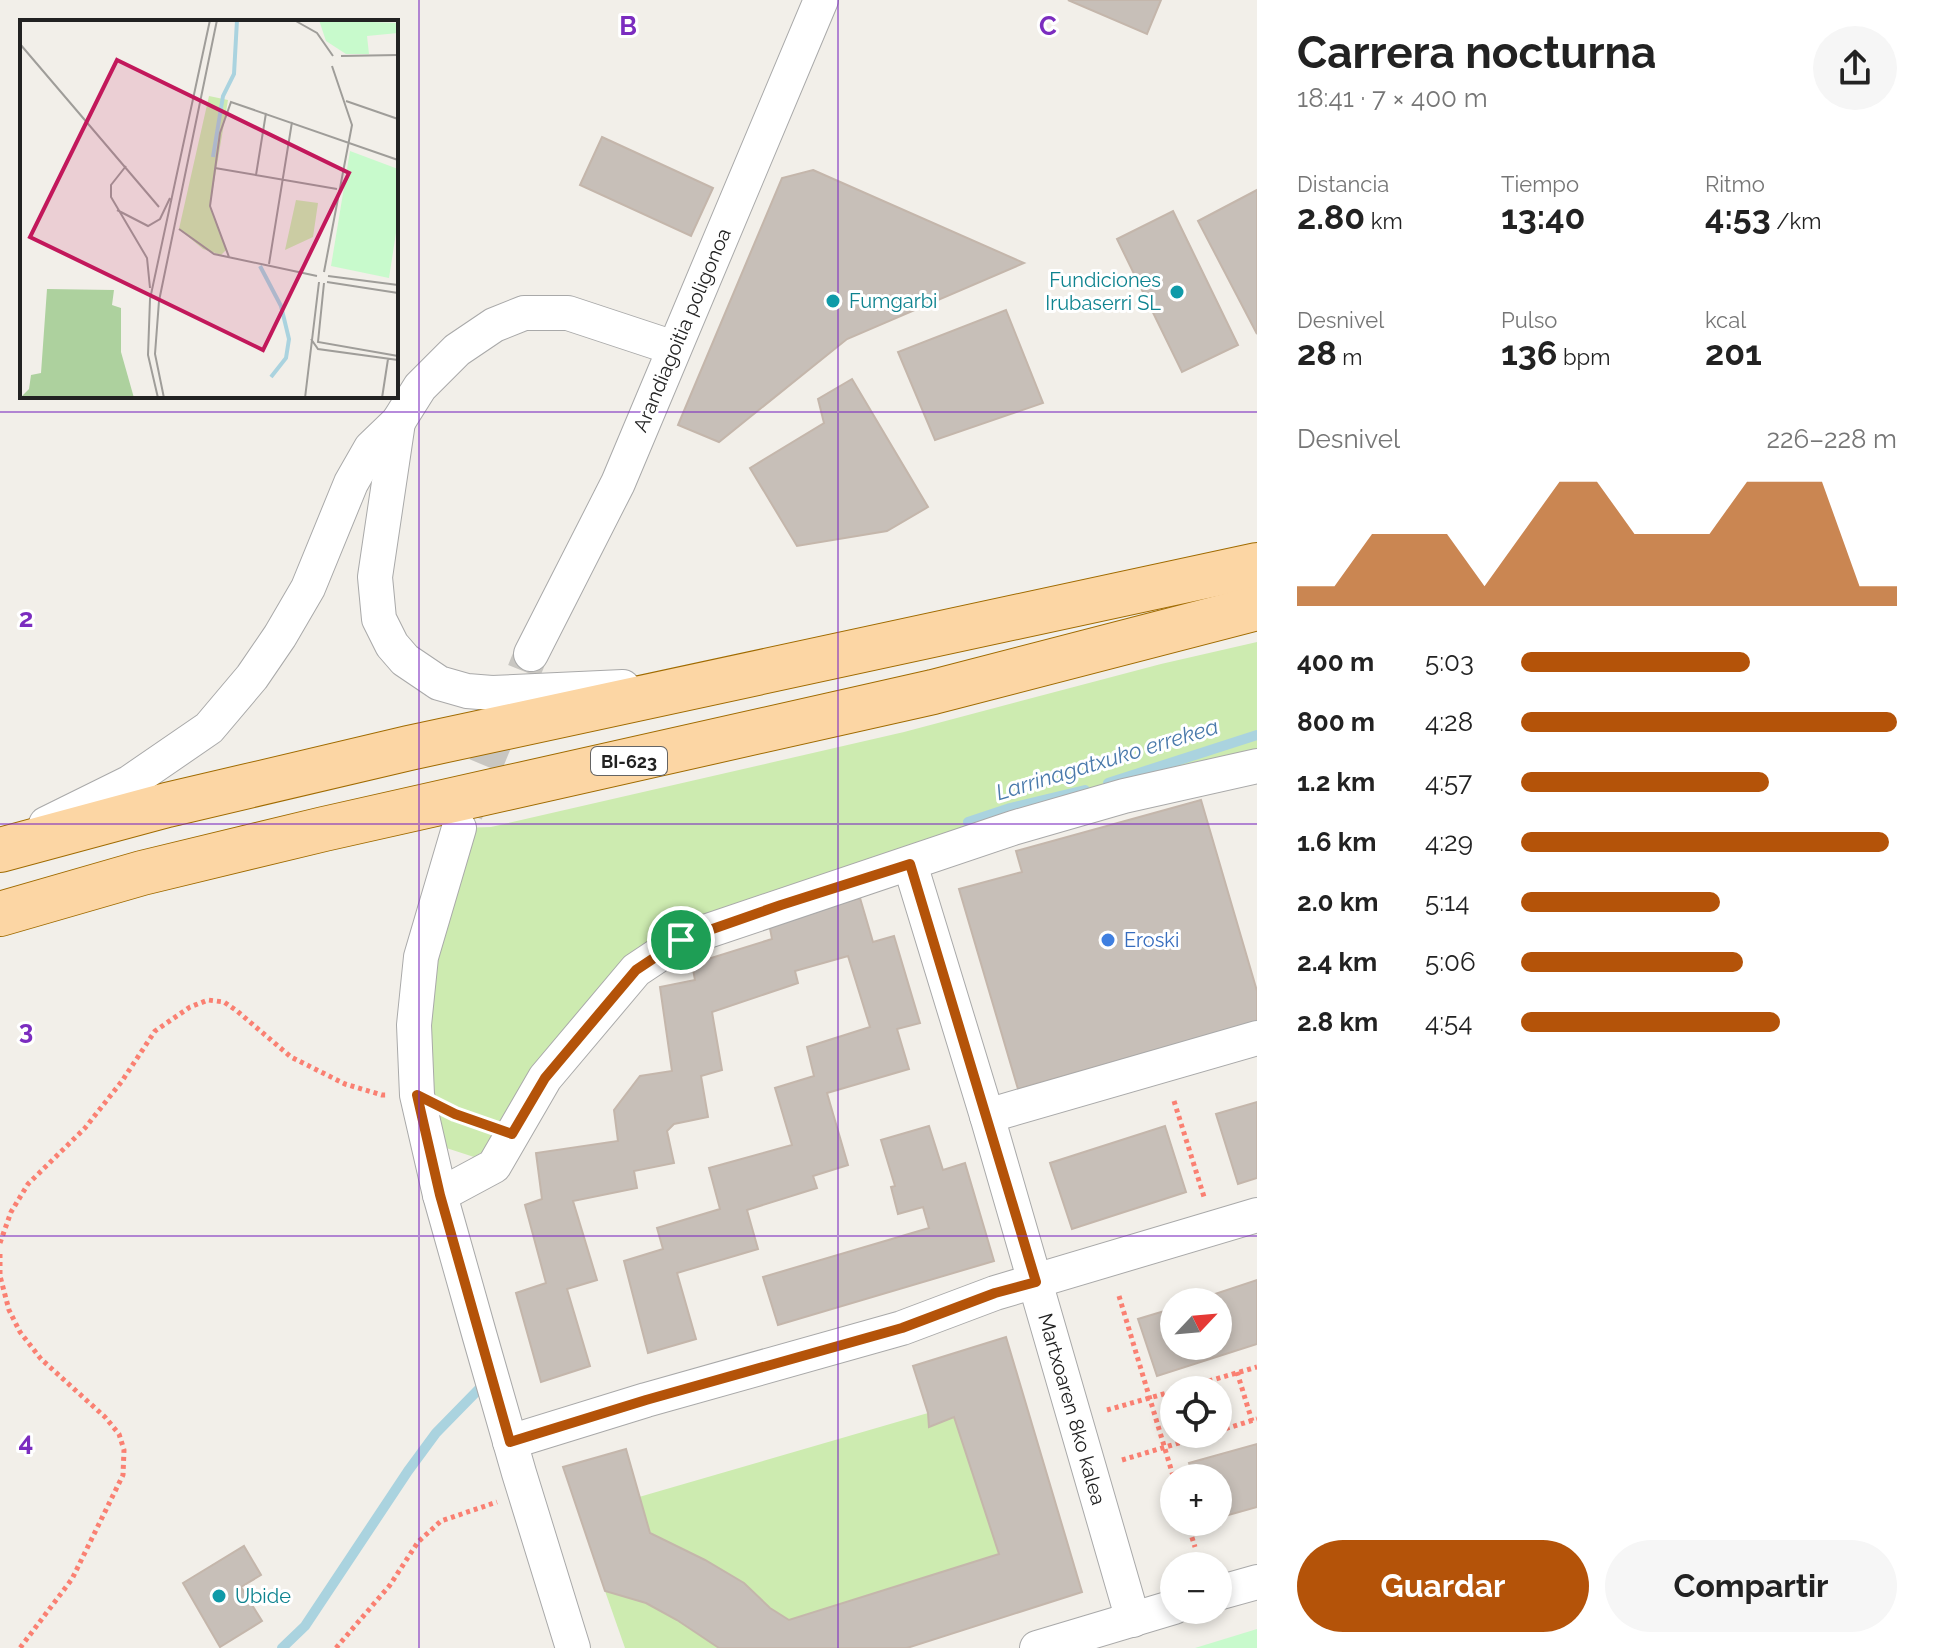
<!DOCTYPE html>
<html lang="es">
<meta charset="utf-8">
<style>
body{margin:0;font-family:Raleway,sans-serif;background:#f6f6f6;color:#222;height:100vh;display:flex;flex-direction:column;font-size:30px;white-space:nowrap}
*{box-sizing:border-box;margin:0}
p{font-size:26px;color:#767676}
.icon{flex:none;width:44px;height:44px;fill:none;stroke:currentColor;stroke-width:2;stroke-linecap:round;stroke-linejoin:round}
.map{position:relative;flex:1;overflow:hidden}
.panel{display:flex;flex-direction:column;background:#fff;width:680px}
.panel>*{flex:none}
.needle{width:52px;rotate:64deg}
.controls{position:absolute;left:1160px;top:1288px;display:grid;gap:16px}
.controls a{display:grid;place-items:center;width:72px;height:72px;border-radius:50%;background:#fff;box-shadow:0 4px 12px #0003;font-size:40px}
.pin{position:absolute;display:grid;place-items:center;width:68px;height:68px;color:#fff;margin:-34px;border:4px solid #fff;border-radius:50%;box-shadow:0 2px 8px #0007}
.round{display:grid;place-items:center;flex:none;width:84px;height:84px;border-radius:42px;background:#f6f6f6}
.overview{display:flex;align-items:center;justify-content:space-between;height:136px;padding:0 40px}
h1{font-size:44px;font-weight:700;line-height:60px}
.metrics{display:grid;grid-template-columns:repeat(3,1fr);gap:12px;height:136px;padding:8px 40px}
.metrics div{display:grid;align-content:center}
.metrics b{font-size:34px;font-weight:700}
.metrics small{font-size:22px;font-weight:400}
.metrics p{font-size:22px}
.chart{height:224px;padding:16px 40px}
.chart p{display:flex;justify-content:space-between}
.chart svg{width:100%;height:144px;margin-top:8px;fill:#b45309;opacity:.7}
.button{display:flex;gap:16px;margin-top:auto;padding:16px 40px}
.button a{flex:1;height:92px;border-radius:48px;background:#b45309;color:#fff;font-size:32px;font-weight:700;line-height:92px;text-align:center}
.button a+a{background:#f6f6f6;color:#222}
ul{padding:0 40px;list-style:none;font-size:26px}
li{display:grid;grid-template-columns:128px 96px 1fr;align-items:center;height:60px}
li i{height:20px;border-radius:10px;background:#b45309}
main{display:flex;flex:1;min-height:0}
.map>svg:first-child{display:block}
</style>
<main>
<div class="map">
<svg width="1257" height="1648" viewBox="0 0 1257 1648">
<rect width="100%" height="100%" fill="#f2efe9"/>
<g fill="#cdebb0">
<path d="M1257,642V766L681,940L512,1134L474,1157L428,1142L414,1025L459,828L491,827L904,732L1161,664Z"/>
<path d="M928,1413L930,1427L954,1417L999,1554L789,1620L770,1608L744,1583L705,1560L650,1533L639,1497Z"/>
<path d="M605,1591L646,1603L677,1620L719,1648H625Z"/>
</g>
<path fill="#c8facc" d="M1257,1629V1648H1195Z"/>
<g fill="none" stroke-linecap="round" stroke-linejoin="round">
<g stroke="#aad3df" stroke-width="10">
<path d="M1108,783L1257,735"/>
<path d="M968,822L1010,808L1085,790"/>
<path d="M282,1648L305,1626L408,1471L436,1433L480,1388"/>
</g>
</g>
<g fill="#c7bfb8" stroke="#c4b6ab" stroke-width="2">
<path d="M1068,0H1161L1147,34Z"/>
<path d="M602,137L713,188L691,236L580,185Z"/>
<path d="M813,170L1024,263L847,339L719,442L678,425L782,178Z"/>
<path d="M1257,190V334L1198,221Z"/>
<path d="M1173,211L1238,345L1182,372L1117,239Z"/>
<path d="M1006,310L1043,403L935,440L898,352Z"/>
<path d="M852,379L928,507L887,531L797,546L750,468L824,423L818,399Z"/>
<path d="M1201,800L1257,991V1021L1018,1089L959,889L1022,872L1016,851Z"/>
<path d="M860,898L873,942L894,936L920,1023L897,1029L909,1069L827,1093L848,1165L813,1176L817,1188L747,1210L758,1249L677,1273L696,1339L648,1353L624,1261L663,1249L657,1228L720,1209L709,1168L792,1145L775,1088L814,1076L807,1047L870,1027L848,956L795,971L798,983L712,1012L722,1070L701,1076L708,1117L674,1124L667,1131L674,1163L634,1171L637,1188L573,1201L597,1280L567,1289L590,1366L541,1382L516,1293L546,1283L525,1205L542,1199L536,1153L618,1141L614,1110L640,1076L672,1071L660,987L695,980L692,964L772,939L769,923Z"/>
<path d="M1257,1102V1178L1238,1184L1216,1114Z"/>
<path d="M929,1126L943,1170L965,1163L994,1261L778,1325L763,1277L929,1228L923,1207L898,1214L891,1187L895,1186L881,1140Z"/>
<path d="M1165,1126L1186,1192L1072,1229L1050,1163Z"/>
<path d="M1257,1280V1344L1157,1376L1138,1319L1174,1308V1346H1218V1302H1191Z"/>
<path d="M1006,1337L1082,1592L907,1648H719L677,1620L646,1603L605,1591L563,1467L626,1449L650,1533L705,1560L744,1583L770,1608L789,1620L999,1554L954,1417L929,1427L928,1413L913,1366Z"/>
<path d="M1257,1444V1507L1218,1518V1478H1194L1189,1463Z"/>
<path d="M244,1546L261,1575L241,1587L262,1621L220,1647L183,1583Z"/>
</g>
<g fill="none" stroke-linecap="round" stroke-linejoin="round">
<path stroke="#c8c6c1" stroke-width="34" stroke-dasharray="34 17" stroke-linecap="butt" d="M466,813L531,654"/>
<defs>
<g id="minor">
<path d="M398,422L375,577L379,619L392,645L405,660L439,683L467,691L492,693L623,687"/>
<path d="M531,654L618,483L821,0"/>
<path d="M46,824L129,783L209,728L252,677L280,636L308,588L351,483L371,448L398,422L420,387L457,350L494,325L524,313H568L674,348"/>
<path d="M459,828L421,957L414,1025L417,1095L440,1195L480,1337L519,1473L573,1648"/>
<path d="M910,864L987,1116L1133,1620"/>
<path d="M987,1116L1257,1038"/>
<path d="M440,1195L494,1166L545,1078L636,970L681,940L1013,828L1124,796L1257,766"/>
<path d="M510,1442L646,1400L902,1328L995,1293L1257,1215"/>
<path d="M1218,1593L1257,1582"/>
<path d="M1037,1648L1174,1607"/>
</g>
<g id="major">
<path d="M0,850L167,805L409,748L1257,565"/>
<path d="M0,914L142,873L324,829L933,692L1257,608"/>
</g>
</defs>
<use href="#minor" stroke="#a9a9a9" stroke-width="36"/>
<use href="#major" stroke="#a06b00" stroke-width="46"/>
<g stroke="#fa8072" stroke-width="5" stroke-dasharray="4 4" stroke-linecap="butt">
<path d="M1174,1101L1205,1200"/>
<path d="M453,1113L481,1123"/>
<path d="M0,1243L11,1212L28,1184L85,1128L122,1081L155,1031L190,1007L208,1000L224,1002L237,1011L291,1057L345,1084L382,1095H387"/>
<path d="M0,1254V1276L9,1310L20,1332L41,1359L105,1417L119,1434L124,1450L123,1475L72,1579L20,1648"/>
<path d="M1119,1296L1174,1479"/>
<path d="M1237,1372L1252,1421"/>
<path d="M1178,1390L1257,1367"/>
<path d="M1107,1410L1174,1391"/>
<path d="M1218,1431L1257,1419"/>
<path d="M1122,1460L1209,1434"/>
<path d="M1187,1522L1195,1547"/>
<path d="M336,1648L390,1585L418,1542L441,1521L497,1502"/>
</g>
<use href="#minor" stroke="#fff" stroke-width="34"/>
<use href="#major" stroke="#fcd6a4" stroke-width="44"/>
</g>
<g fill="none" stroke-linecap="round" stroke-linejoin="round">
<defs>
<path id="route" d="M910,864L1036,1282L995,1293L902,1328L646,1400L510,1442L440,1195L417,1095L455,1114L512,1134L545,1078L636,970L681,940L781,905Z"/>
</defs>
<use href="#route" stroke="#fff" stroke-width="16"/>
<use href="#route" stroke="#b45309" stroke-width="10"/>
</g>
<path fill="none" stroke="#7b2cbf" stroke-width="2" stroke-opacity="0.55" d="M419,0V1648M838,0V1648M0,412H1257M0,824H1257M0,1236H1257"/>
<g fill="#0f9aa8" stroke="#fff" stroke-width="3">
<circle cx="1177" cy="292" r="8"/>
<circle cx="833" cy="301" r="8"/>
<circle cx="219" cy="1596" r="8"/>
</g>
<circle fill="#3f7fe0" stroke="#fff" stroke-width="3" cx="1108" cy="940" r="8"/>
<g text-anchor="middle" dominant-baseline="central" stroke-width="6" stroke-linejoin="round" paint-order="stroke">
<rect fill="#fff" stroke="#646464" stroke-width="2" x="591" y="747" width="76" height="28" rx="6"/>
<g font-size="18" font-weight="bold" fill="#222">
<text x="629" y="761">BI-623</text>
</g>
<g font-size="20" fill="#0d838f" stroke="#fff" text-anchor="start">
<text x="1161" y="280" text-anchor="end">Fundiciones<tspan x="1161" dy="23">Irubaserri SL</tspan></text>
<text x="849" y="301">Fumgarbi</text>
<text x="235" y="1596">Ubide</text>
</g>
<g font-size="20" fill="#222" stroke="#fff">
<text transform="translate(682 330) rotate(-67)">Arandiagoitia poligonoa</text>
<text transform="translate(1072 1409) rotate(74)">Martxoaren 8ko kalea</text>
</g>
<g font-size="20" fill="#366cbe" stroke="#fff" text-anchor="start">
<text x="1124" y="940">Eroski</text>
</g>
<g font-size="22" font-style="italic" fill="#4a7aab" stroke="#fff">
<text transform="translate(1107 759) rotate(-17)">Larrinagatxuko errekea</text>
</g>
</g>
<g transform="translate(20 20)">
<rect width="378" height="378" fill="#f2efe9"/>
<path d="M189,76L208,80L190,186L206,230L201,235L183,229L159,209ZM276,180L298,183L293,217L265,230Z" fill="#cdebb0"/>
<path d="M27,269L94,270L92,285L101,288V332L114,378H0L9,369L11,355L21,353Z" fill="#add19e"/>
<path d="M299,0L378,3V13L347,16L349,34H326L306,21ZM330,131L378,149V200L369,258L311,246Z" fill="#c8facc"/>
<path fill="none" stroke="#aad3df" stroke-width="4" d="M334,0H359M193,137L203,76L214,54L217,0M240,246L261,286L269,319L266,338L251,357"/>
<path fill="none" stroke="#9f9d99" stroke-width="2" d="M274,0L297,13L313,36M0,24L139,187M321,36L378,35M326,81L378,99M106,146L91,165V177L127,238L130,268M195,148L317,169M236,155L246,93M97,190L128,206L140,199L150,178M159,209L194,234L297,256M209,237L190,186L200,113L211,82L378,140M249,244L272,102M304,252L332,105L312,46M308,256L378,265M307,262L378,273M304,263L298,322L378,336M291,319L298,329L378,340M138,378L128,335L130,279L190,0M144,378L135,334L139,281L197,0M285,378L299,262M362,378L368,339"/>
<path fill="#c2185b" fill-opacity="0.15" stroke="#c2185b" stroke-width="4" d="M97,40L329,153L243,330L10,217Z"/>
<rect width="378" height="378" fill="none" stroke="#222" stroke-width="4"/>
</g>
<g font-size="26" text-anchor="middle" font-weight="bold" fill="#7b2cbf" stroke="#fff" stroke-width="6" stroke-linejoin="round" paint-order="stroke">
<text x="628" y="35">B</text>
<text x="1048" y="35">C</text>
<text x="26" y="627">2</text>
<text x="26" y="1039">3</text>
<text x="26" y="1451">4</text>
</g>
</svg>
<div class="controls">
<a><svg class="needle" viewBox="-14 -14 28 28"><path d="M0-13l5 13h-10z" fill="#e53935"/><path d="M0 13l5-13h-10z" fill="#767676"/></svg></a>
<a><svg class="icon" aria-label="locate" viewBox="0 0 24 24"><circle cx="12" cy="12" r="6"/><path d="M12 2v4M12 18v4M2 12h4M18 12h4"/></svg></a>
<a>+</a>
<a>−</a>
</div>
<div class="pin" style="left:681px;top:940px;background:#1e9e55"><svg class="icon" aria-label="arrive" viewBox="0 0 24 24"><path d="M6 21V4h12l-3 4 3 4H6"/></svg></div>
</div>
<section class="panel">
<div class="overview"><div><h1>Carrera nocturna</h1><p>18:41 · 7 × 400 m</p></div><a class="round"><svg class="icon" aria-label="share" viewBox="0 0 24 24"><path d="M12 15V3M7 8l5-5 5 5M5 13v7h14v-7"/></svg></a></div>
<div class="metrics">
<div><p>Distancia</p><b>2.80<small> km</small></b></div>
<div><p>Tiempo</p><b>13:40</b></div>
<div><p>Ritmo</p><b>4:53<small> /km</small></b></div>
</div>
<div class="metrics">
<div><p>Desnivel</p><b>28<small> m</small></b></div>
<div><p>Pulso</p><b>136<small> bpm</small></b></div>
<div><p>kcal</p><b>201</b></div>
</div>
<div class="chart"><p><span>Desnivel</span>226–228 m</p>
<svg viewBox="0 0 160 44" preserveAspectRatio="none"><path d="M0 44V38L10 38L20 22L30 22L40 22L50 38L60 22L70 6L80 6L90 22L100 22L110 22L120 6L130 6L140 6L150 38L160 38V44z"/></svg>
</div>
<ul>
<li><b>400 m</b>5:03<i style="width:61%"></i></li>
<li><b>800 m</b>4:28<i style="width:100%"></i></li>
<li><b>1.2 km</b>4:57<i style="width:66%"></i></li>
<li><b>1.6 km</b>4:29<i style="width:98%"></i></li>
<li><b>2.0 km</b>5:14<i style="width:53%"></i></li>
<li><b>2.4 km</b>5:06<i style="width:59%"></i></li>
<li><b>2.8 km</b>4:54<i style="width:69%"></i></li>
</ul>
<div class="button"><a>Guardar</a><a>Compartir</a></div>
</section>
</main>
